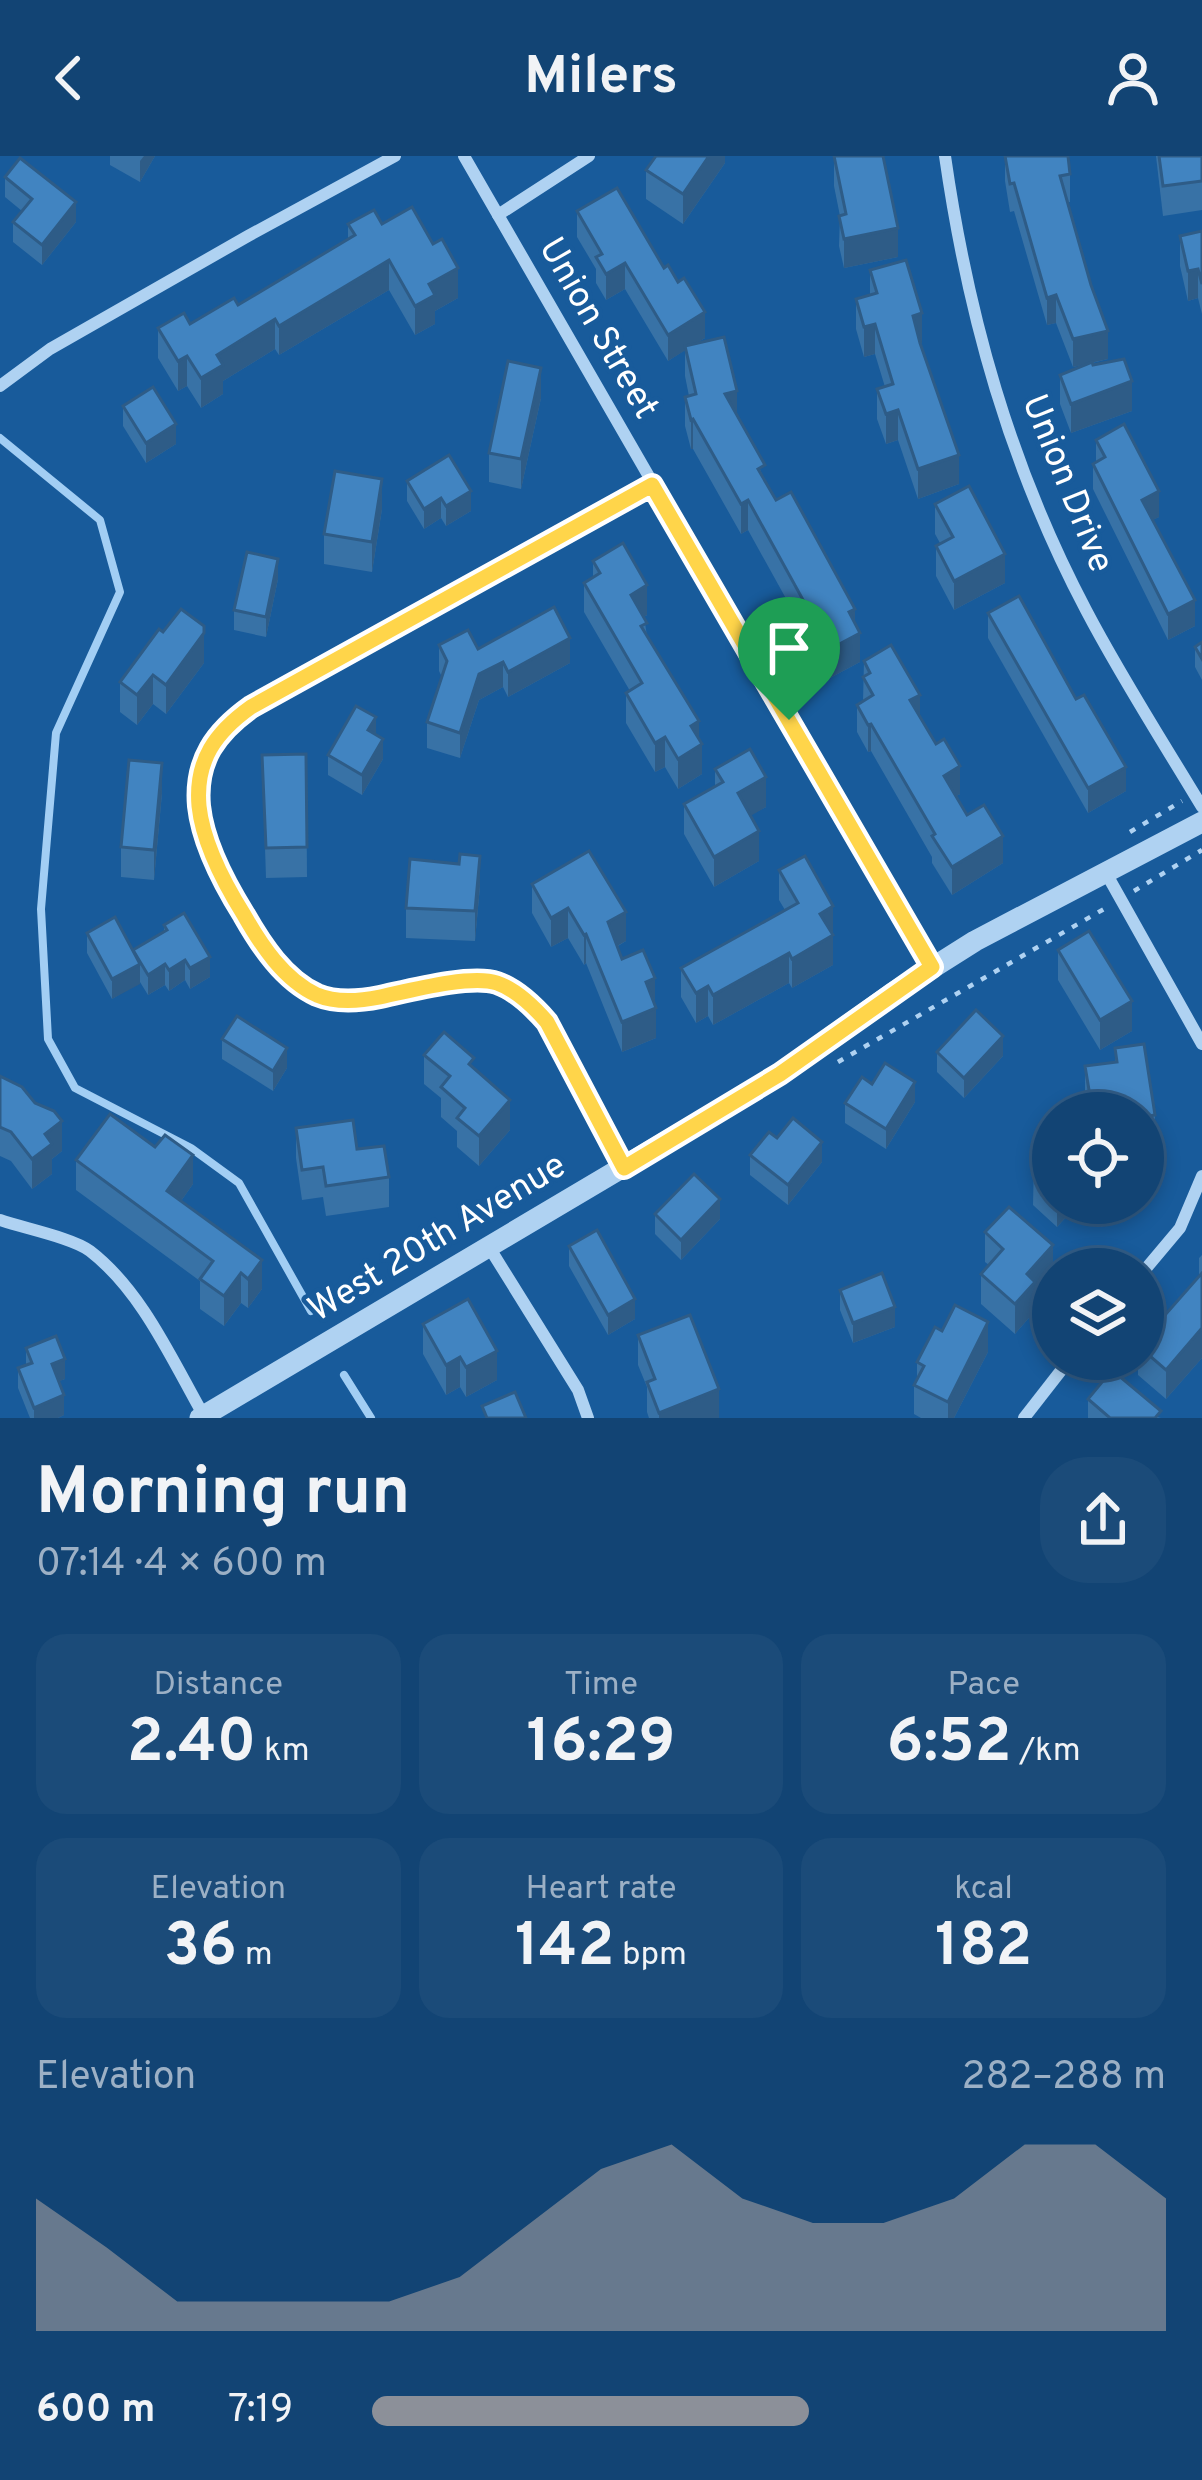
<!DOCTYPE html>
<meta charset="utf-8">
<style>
body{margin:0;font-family:Overpass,sans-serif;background:#1b4b79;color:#f1f3f6;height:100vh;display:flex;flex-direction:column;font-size:45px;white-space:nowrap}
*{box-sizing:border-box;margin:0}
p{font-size:39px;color:#9cb0c5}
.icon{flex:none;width:66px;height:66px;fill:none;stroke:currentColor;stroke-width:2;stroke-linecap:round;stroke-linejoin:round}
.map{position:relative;height:1262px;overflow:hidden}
.drawer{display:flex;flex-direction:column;background:#124474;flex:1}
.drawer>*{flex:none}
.tools{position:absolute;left:1032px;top:936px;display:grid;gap:24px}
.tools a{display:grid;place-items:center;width:132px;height:132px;border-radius:50%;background:#124474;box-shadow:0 6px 18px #0003,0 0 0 3px #315c86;font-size:60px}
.pin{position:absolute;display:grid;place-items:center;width:102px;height:102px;color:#fff;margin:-123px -51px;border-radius:50% 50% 50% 0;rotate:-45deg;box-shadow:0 0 12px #0007}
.pin .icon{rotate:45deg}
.round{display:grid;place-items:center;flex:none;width:126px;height:126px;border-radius:48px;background:#1b4b79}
.summary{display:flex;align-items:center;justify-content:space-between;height:204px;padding:0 36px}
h1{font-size:66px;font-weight:700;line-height:90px}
.stats{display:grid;grid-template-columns:repeat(3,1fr);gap:18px;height:204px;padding:12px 36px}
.stats div{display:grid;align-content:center;border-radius:30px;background:#1b4b79;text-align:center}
.stats b{font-size:60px;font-weight:700}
.stats small{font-size:33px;font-weight:400}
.stats p{font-size:33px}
.chart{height:336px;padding:24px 36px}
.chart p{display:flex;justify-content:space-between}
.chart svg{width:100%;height:216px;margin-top:12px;fill:#8c9099;opacity:.7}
ul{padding:0 36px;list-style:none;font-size:39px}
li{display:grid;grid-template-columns:192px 144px 1fr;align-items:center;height:90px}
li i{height:30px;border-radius:15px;background:#8c9099}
header{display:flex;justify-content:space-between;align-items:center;height:156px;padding:0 36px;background:#124474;font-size:54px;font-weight:700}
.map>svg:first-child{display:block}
</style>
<header><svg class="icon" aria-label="back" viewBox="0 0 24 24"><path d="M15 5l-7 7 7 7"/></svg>Milers<svg class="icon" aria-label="person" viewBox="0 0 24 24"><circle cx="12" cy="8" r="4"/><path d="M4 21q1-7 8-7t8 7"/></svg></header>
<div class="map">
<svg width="1202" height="1262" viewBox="0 0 1202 1262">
<rect width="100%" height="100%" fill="#185b9b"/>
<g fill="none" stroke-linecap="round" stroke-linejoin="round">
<g stroke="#a2cef4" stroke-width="8">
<path d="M0,282L100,364L120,436L56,577L41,753L48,883L75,932L191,992L239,1027L311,1155"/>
<path d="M344,1219L371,1262"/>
</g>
<g stroke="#afd2f2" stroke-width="4.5" stroke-dasharray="6 9" stroke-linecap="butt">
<path d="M1130,676L1182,645"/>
<path d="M1134,735L1202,694"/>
<path d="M838,906L1104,753"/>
</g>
<g stroke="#afd2f2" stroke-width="12">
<path d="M464,0L932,811"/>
<path d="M945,0C968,160 1010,310 1086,454C1121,521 1163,586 1202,651"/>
<path d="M498,59L589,0"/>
<path d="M0,230L50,193L248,80L395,0"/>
<path d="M1106,717L1202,888"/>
<path d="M624,1012L547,866C534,851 517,834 497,827C482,822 459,827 443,829C416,832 389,842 362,844C305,848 270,805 244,759C224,727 203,688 199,650C195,604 216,576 251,551L652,329"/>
<path d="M0,1064C23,1072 73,1082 90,1095C142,1135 172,1204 204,1260"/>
<path d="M489,1091L578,1234L588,1262"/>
<path d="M1143,1116L1180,1072L1202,1020"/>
<path d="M1024,1262L1070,1203"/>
</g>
<path stroke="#afd2f2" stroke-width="21" d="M200,1262L780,918L891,838L975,785L1202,666"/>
</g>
<g fill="#3872a6">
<path d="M110,0H155L140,26L110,9Z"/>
<path d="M725,0V7L683,68L646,43V14Z"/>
<path d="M834,0L898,101L844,112L839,90L840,60L834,30Z"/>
<path d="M1005,0L1070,18V46H1067L1108,203L1092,207L1093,209L1132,255L1071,277L1060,248V219L1089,207L1073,211L1056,167L1047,169L1014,55L1010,56L1005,25Z"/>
<path d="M1156,0H1202V54L1163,60Z"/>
<path d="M5,21L76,66L42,109L13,86V66L22,55L5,41Z"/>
<path d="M577,55L705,182L695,188L737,259L765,325L855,468L860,506L830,522L748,374L741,378L693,293H691L685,270V241L689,240L685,220V194L668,205L625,133L606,144L596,127V113L577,81Z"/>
<path d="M348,68H382L458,142L435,155V168L415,179L389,134L279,199L275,193L223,225V238L201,252L187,230L178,235L158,202V172L190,168L238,149L348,83Z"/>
<path d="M1202,75V158L1198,142L1188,145L1180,110V80Z"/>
<path d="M870,114L922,187H920L959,328L918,343L898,284L886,288L877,263V233L885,231L875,198L864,201L856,173V143L870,139Z"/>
<path d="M541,242L521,333L489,326V297Z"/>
<path d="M123,250L176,288L146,307L123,270Z"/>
<path d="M1096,284L1159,361L1152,364L1195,470L1168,484L1093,333V308L1096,306Z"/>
<path d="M407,325L471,355L446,370L441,362L424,373L407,345Z"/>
<path d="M935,348L1005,427L954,454L936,420V390L940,387L935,378Z"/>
<path d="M382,353L372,416L324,408V378Z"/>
<path d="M593,405L647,459L644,461L647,480L699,582L702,618L678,633L665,611L655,616L626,567V537L630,535L584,456V427L593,421Z"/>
<path d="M278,423L266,481L234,474V454Z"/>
<path d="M988,457L1126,635L1088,657L988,482Z"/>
<path d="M1202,486V524L1195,511V491Z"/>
<path d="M439,489L478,493L570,507L508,541L503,531L479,544L460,602L427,592V566L442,521L439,515Z"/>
<path d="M864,505L920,561L960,638L956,640L967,659L1003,707L952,739L932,707V701L871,595L868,596L857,576V549L863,545Z"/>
<path d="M204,507L166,558L153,548L137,569L120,556V526Z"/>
<path d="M306,598L307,721L266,722L262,599Z"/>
<path d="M328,599L383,603L362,639L328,619Z"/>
<path d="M715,613L766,651L750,659L759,705L714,731L684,678V648L715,630Z"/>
<path d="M162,637L154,724L121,721V691Z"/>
<path d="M779,714L833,750V809L792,832L789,827L713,869L708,860L696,867L681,841V812L785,754L779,744Z"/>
<path d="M532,728L626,785L618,790L622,803L655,848L656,882L622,896L586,807L584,809L568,782L551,791L532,757Z"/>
<path d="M480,730L475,785L406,782V752Z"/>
<path d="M164,769L210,821L190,833L185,824L169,835L165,829L148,839L140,826L112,843L87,797V777L133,795L164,776Z"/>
<path d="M1058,794L1132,875L1100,894L1058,824Z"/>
<path d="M222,883L287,912L273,935L222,903Z"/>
<path d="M1115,892L1155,959V989L1143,991V957H1088L1085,940V910L1115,906Z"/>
<path d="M937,896L1003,900L964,942L937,916Z"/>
<path d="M424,899L474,912L510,974L479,1010L457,991V975L441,961V942L424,928Z"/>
<path d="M0,920L62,995L52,1003V1018L32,1033L11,1005L0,1000Z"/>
<path d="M872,928L915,946L886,993L845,967V947Z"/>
<path d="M296,972L357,993L389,1021V1051L326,1060L323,1041L302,1044L296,1002Z"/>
<path d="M777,982L822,1006L788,1049L750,1019V999Z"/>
<path d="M1053,992V1047H1123L1102,1071L1085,1055L1076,1065L1069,1058L1057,1071L1033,1049L1034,1003Z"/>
<path d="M76,1004L193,1028L181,1045L262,1133L248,1152L241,1147L224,1170L200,1153V1125L76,1034Z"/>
<path d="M655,1058L720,1063L681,1104L655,1078Z"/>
<path d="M985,1076L1053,1119L1035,1139V1155L1015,1178L981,1148V1118L989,1109L985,1106Z"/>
<path d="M569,1090L635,1163L608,1179L569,1110Z"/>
<path d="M1202,1099V1202L1166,1243L1138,1219V1203H1143V1184L1199,1120V1102Z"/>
<path d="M840,1134L895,1171L853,1187L840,1154Z"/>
<path d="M423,1168L497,1224L466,1241L460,1231L446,1239L423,1198Z"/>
<path d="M638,1179L719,1262H649L647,1256V1231L638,1209Z"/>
<path d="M26,1192L65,1223L59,1225L64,1259L58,1262H30L18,1232V1212L26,1209Z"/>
<path d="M988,1196L954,1262H921L914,1258V1229L917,1223V1206Z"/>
<path d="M1088,1243L1161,1262H1088Z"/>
</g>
<g fill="#2e5c87">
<path d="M144,0H155L140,26V5Z"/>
<path d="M709,0H725V7L683,68V38Z"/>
<path d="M76,46V66L42,109V89Z"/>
<path d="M898,72V101L844,112V83Z"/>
<path d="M389,104V134L279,199V170Z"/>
<path d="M625,107V133L606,144V118Z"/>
<path d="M458,112V142L435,155V168L415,179V150L429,128Z"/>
<path d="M1198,113V142L1188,145V115Z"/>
<path d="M1056,139V167L1047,169V142Z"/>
<path d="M705,156V182L668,205V179Z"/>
<path d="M922,157V187L913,189V160Z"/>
<path d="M275,163V193L223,225V238L201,252V222L217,199Z"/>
<path d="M875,168V198L864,201V171Z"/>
<path d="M1108,175V203L1073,211V183Z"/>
<path d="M187,200V230L178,235V205Z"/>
<path d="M541,212V242L521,333V303Z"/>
<path d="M1132,225V255L1071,277V248Z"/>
<path d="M737,235V265L725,238Z"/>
<path d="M898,254V284L886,288V258Z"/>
<path d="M693,263V293H691V264Z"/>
<path d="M176,268V288L146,307V287Z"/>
<path d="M959,299V328L918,343V313Z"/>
<path d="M382,323V353L372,416V386Z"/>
<path d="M471,335V355L446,370V350Z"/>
<path d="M1159,335V361L1142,370V344Z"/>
<path d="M441,342V362L424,373V353Z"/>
<path d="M748,344V374L741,378V348Z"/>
<path d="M1005,398V427L954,454V425Z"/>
<path d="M278,403V423L266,481V461Z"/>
<path d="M647,429V459L631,468V439Z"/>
<path d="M1195,444V470L1168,484V458Z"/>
<path d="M855,453V479L860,477V506L830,522V493L849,456Z"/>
<path d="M204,477V507L166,558V529Z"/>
<path d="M570,482V507L508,541V516Z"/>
<path d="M503,506V531L479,544L460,602V577L479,518Z"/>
<path d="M153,519V548L137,569V539Z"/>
<path d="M920,539V566L910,544Z"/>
<path d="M376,561V581L368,574Z"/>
<path d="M699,565V590L702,588V618L678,633V603L691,570Z"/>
<path d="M871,568V595L868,596V569Z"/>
<path d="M665,581V611L655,616V587Z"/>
<path d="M383,583V603L362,639V619Z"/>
<path d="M162,607V637L154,724V694Z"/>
<path d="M960,610V638L944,647V620Z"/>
<path d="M1126,611V635L1088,657V632Z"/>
<path d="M766,621V651L738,667V637Z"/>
<path d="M759,675V705L714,731V701Z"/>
<path d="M1003,680V707L952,739V711Z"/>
<path d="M480,700V730L475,785V755Z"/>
<path d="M833,750V809L792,832V803L820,758Z"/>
<path d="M568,752V782L551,791V762Z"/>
<path d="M626,756V785L608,795V766Z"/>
<path d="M586,778V807L584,809V779Z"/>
<path d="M789,797V827L713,869V839Z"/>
<path d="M210,801V821L190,833V812Z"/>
<path d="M185,804V824L169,835V814Z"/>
<path d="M140,808V828L112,843V823Z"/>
<path d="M165,808V829L148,839V819Z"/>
<path d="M655,822V852L646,826Z"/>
<path d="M708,830V860L696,867V837Z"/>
<path d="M1132,845V875L1100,894V864Z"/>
<path d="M656,852V882L622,896V866Z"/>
<path d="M1003,880V900L964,942V922Z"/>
<path d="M287,892V912L273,935V915Z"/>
<path d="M915,926V946L886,993V973Z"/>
<path d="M510,944V974L479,1010V980Z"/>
<path d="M62,965V995L52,1003V1018L32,1033V1003L45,978Z"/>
<path d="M822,986V1006L788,1049V1029Z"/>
<path d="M193,999V1028L167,1065V1035Z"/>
<path d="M720,1043V1063L681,1104V1084Z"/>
<path d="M1057,1047H1069V1058L1057,1071Z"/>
<path d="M1076,1047H1085V1055L1076,1065Z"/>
<path d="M1102,1047H1123L1102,1071Z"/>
<path d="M1053,1089V1119L1035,1139V1155L1015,1178V1148L1027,1118Z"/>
<path d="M262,1104V1133L248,1152V1123Z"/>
<path d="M241,1117V1147L224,1170V1140Z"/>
<path d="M635,1143V1163L608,1179V1159Z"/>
<path d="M895,1151V1171L853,1187V1167Z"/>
<path d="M988,1166V1196L954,1262H948V1246Z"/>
<path d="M1202,1172V1202L1166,1243V1214Z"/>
<path d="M497,1195V1224L466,1241V1211Z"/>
<path d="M460,1201V1231L446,1239V1209Z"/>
<path d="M65,1203V1223L52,1228V1208Z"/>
<path d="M719,1233V1262H659V1257Z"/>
<path d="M64,1239V1259L58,1262H34V1252Z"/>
</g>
<g fill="#4184c1" stroke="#2e5c87" stroke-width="3">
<path d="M656,0H709L683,38L646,14Z"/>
<path d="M834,0H883L898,72L844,83L839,60L846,58Z"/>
<path d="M1005,0H1068L1070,18L1060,20L1091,129L1108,175L1073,183L1056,139L1047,142L1014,27L1010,28Z"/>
<path d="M1159,0H1202V25L1163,30Z"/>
<path d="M20,2L76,46L42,89L13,66L32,43L5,21Z"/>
<path d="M617,32L664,112L668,109L678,126L684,122L705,156L668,179L625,107L606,118L596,101L602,98L577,55Z"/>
<path d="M412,51L433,88L442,83L458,112L429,128L435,139L415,150L389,104L279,170L275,163L217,199L223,209L201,222L187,200L178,205L158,172L184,157L190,168L234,142L238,149L355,79L348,68L374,54L382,68Z"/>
<path d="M1202,75V128L1198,113L1188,115L1180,80Z"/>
<path d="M906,104L922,157L913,160L920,187L959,299L918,313L898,254L886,258L877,233L893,228L875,168L864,171L856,143L877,137L870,114Z"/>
<path d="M724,181L737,235L725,238L765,309L758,313L776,344L791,336L855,453L849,456L860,477L830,493L748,344L741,348L693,263L691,264L685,241L696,238L685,190Z"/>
<path d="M1124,203L1132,225L1071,248L1060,219L1092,206L1093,209Z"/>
<path d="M508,205L541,212L521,303L489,297Z"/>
<path d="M153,231L176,268L146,287L123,250Z"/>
<path d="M1124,268L1159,335L1142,344L1195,444L1168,458L1093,308L1105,301L1096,284Z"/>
<path d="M449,299L471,335L446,350L441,342L424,353L407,325Z"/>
<path d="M335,315L382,323L372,386L324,378Z"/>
<path d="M969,330L1005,398L954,425L936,390L953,381L935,348Z"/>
<path d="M623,387L647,429L631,439L647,467L641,470L699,565L691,570L702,588L678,603L665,581L655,587L626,537L642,527L584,427L600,417L593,405Z"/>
<path d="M247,396L278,403L266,461L234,454Z"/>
<path d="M1019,440L1076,543L1084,539L1126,611L1088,632L988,457Z"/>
<path d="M554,451L570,482L508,516L503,506L479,518L460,577L427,566L447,505L439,489L468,474L478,493Z"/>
<path d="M181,453L204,470V477L166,529L153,519L137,539L120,526L159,473L163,476Z"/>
<path d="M1202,486V503L1195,491Z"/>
<path d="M891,489L920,539L910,544L936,588L944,583L960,610L944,620L967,659L984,649L1003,680L952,711L932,680L935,678L871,568L868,569L857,549L873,539L863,521L870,517L864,505Z"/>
<path d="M356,550L376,561L368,574L383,583L362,619L328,599Z"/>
<path d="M750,593L766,621L738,637L759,675L714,701L684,648L723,626L715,613Z"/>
<path d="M306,598L307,691L266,692L262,599Z"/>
<path d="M129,604L162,607L154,694L121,691Z"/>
<path d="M589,695L626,756L608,766L622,803L643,794L655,822L646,826L656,852L622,866L586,778L584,779L568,752L551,762L532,728Z"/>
<path d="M460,698L480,700L475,755L406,752L410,703L459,708Z"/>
<path d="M805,700L833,750L820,758L833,779L792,803L789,797L713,839L708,830L696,837L681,812L798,747L779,714Z"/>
<path d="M184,757L210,801L190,812L185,804L169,814L165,808L148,819L133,794L167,774L164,769Z"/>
<path d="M115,761L140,808L112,823L87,777Z"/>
<path d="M1089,775L1132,845L1100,864L1058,794Z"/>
<path d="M976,854L1003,880L964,922L937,896Z"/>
<path d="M237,860L287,892L273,915L222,883Z"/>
<path d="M444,876L474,902L469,908L510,944L479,980L457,962L465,952L441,931L450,920L424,899Z"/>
<path d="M1144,888L1155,959L1143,961V957H1114L1112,943L1091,946L1085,910L1117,906L1115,892Z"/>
<path d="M885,907L915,926L886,973L845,947L862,921L872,928Z"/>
<path d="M0,920L22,931L35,947L54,955L62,965L45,978L52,988L32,1003L11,976L0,971Z"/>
<path d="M110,958L155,991L165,979L193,999L167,1035L262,1104L248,1123L241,1117L224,1140L200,1123L213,1105L76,1004Z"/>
<path d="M793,962L822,986L788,1029L750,999L769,976L777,982Z"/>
<path d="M353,964L357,993L384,990L389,1021L326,1030L323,1011L302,1014L296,972Z"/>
<path d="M1048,988L1053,992V1038L1033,1019L1041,1010L1034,1003Z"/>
<path d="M694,1018L720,1043L681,1084L655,1058Z"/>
<path d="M1009,1051L1053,1089L1027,1118L1035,1126L1015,1148L981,1118L1003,1093L985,1076Z"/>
<path d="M597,1074L635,1143L608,1159L569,1090Z"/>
<path d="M882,1117L895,1151L853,1167L840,1134Z"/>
<path d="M1202,1117V1172L1166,1214L1143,1194V1184Z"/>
<path d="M468,1143L497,1195L466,1211L460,1201L446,1209L423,1168Z"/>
<path d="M955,1149L988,1166L948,1246L914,1229L924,1210L917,1206L935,1171L942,1175Z"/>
<path d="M690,1159L719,1233L659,1257L647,1226L655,1223L638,1179Z"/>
<path d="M56,1180L65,1203L52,1208L64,1239L34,1252L18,1212L32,1207L26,1192Z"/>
<path d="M1112,1214L1161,1255L1155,1262H1110L1088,1243Z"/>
<path d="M515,1236L526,1262H487L482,1250Z"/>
</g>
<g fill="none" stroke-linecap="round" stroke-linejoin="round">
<defs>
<path id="route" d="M652,329L932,811L780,918L624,1012L547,866C534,851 517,834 497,827C471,818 408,835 380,841C360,845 336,847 317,839C284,824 261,789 244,759C224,727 203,688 199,650C195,604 216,576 251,551Z"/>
</defs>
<use href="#route" stroke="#fff" stroke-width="24"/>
<use href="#route" stroke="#ffd54a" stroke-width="15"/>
</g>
<g text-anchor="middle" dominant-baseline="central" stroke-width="9" stroke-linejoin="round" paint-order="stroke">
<g font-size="36" fill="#fff" stroke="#185b9b">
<text transform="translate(597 173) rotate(60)">Union Street</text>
<text transform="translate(1066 328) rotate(68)">Union Drive</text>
<text transform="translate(438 1083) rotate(-31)">West 20th Avenue</text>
</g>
</g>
</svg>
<div class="tools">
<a><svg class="icon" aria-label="locate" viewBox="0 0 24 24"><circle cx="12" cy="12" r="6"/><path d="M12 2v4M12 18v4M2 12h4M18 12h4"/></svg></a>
<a><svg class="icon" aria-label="layers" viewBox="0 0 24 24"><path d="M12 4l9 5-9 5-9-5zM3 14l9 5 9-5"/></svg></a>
</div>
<div class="pin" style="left:789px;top:564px;background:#1e9e55"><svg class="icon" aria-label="arrive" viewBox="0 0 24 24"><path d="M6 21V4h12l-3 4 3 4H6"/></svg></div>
</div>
<section class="drawer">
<div class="summary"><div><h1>Morning run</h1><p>07:14 · 4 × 600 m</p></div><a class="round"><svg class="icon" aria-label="share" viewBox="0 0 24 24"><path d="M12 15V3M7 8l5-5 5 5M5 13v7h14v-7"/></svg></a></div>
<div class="stats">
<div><p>Distance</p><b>2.40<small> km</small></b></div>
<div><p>Time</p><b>16:29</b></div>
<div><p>Pace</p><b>6:52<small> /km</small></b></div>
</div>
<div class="stats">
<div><p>Elevation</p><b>36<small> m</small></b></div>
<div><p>Heart rate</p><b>142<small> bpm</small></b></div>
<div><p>kcal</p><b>182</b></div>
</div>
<div class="chart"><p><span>Elevation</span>282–288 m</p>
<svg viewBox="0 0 160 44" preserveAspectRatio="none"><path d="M0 44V17L10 27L20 38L30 38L40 38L50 38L60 33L70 22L80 11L90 6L100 17L110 22L120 22L130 17L140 6L150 6L160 17V44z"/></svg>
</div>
<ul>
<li><b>600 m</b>7:19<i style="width:55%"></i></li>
</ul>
</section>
